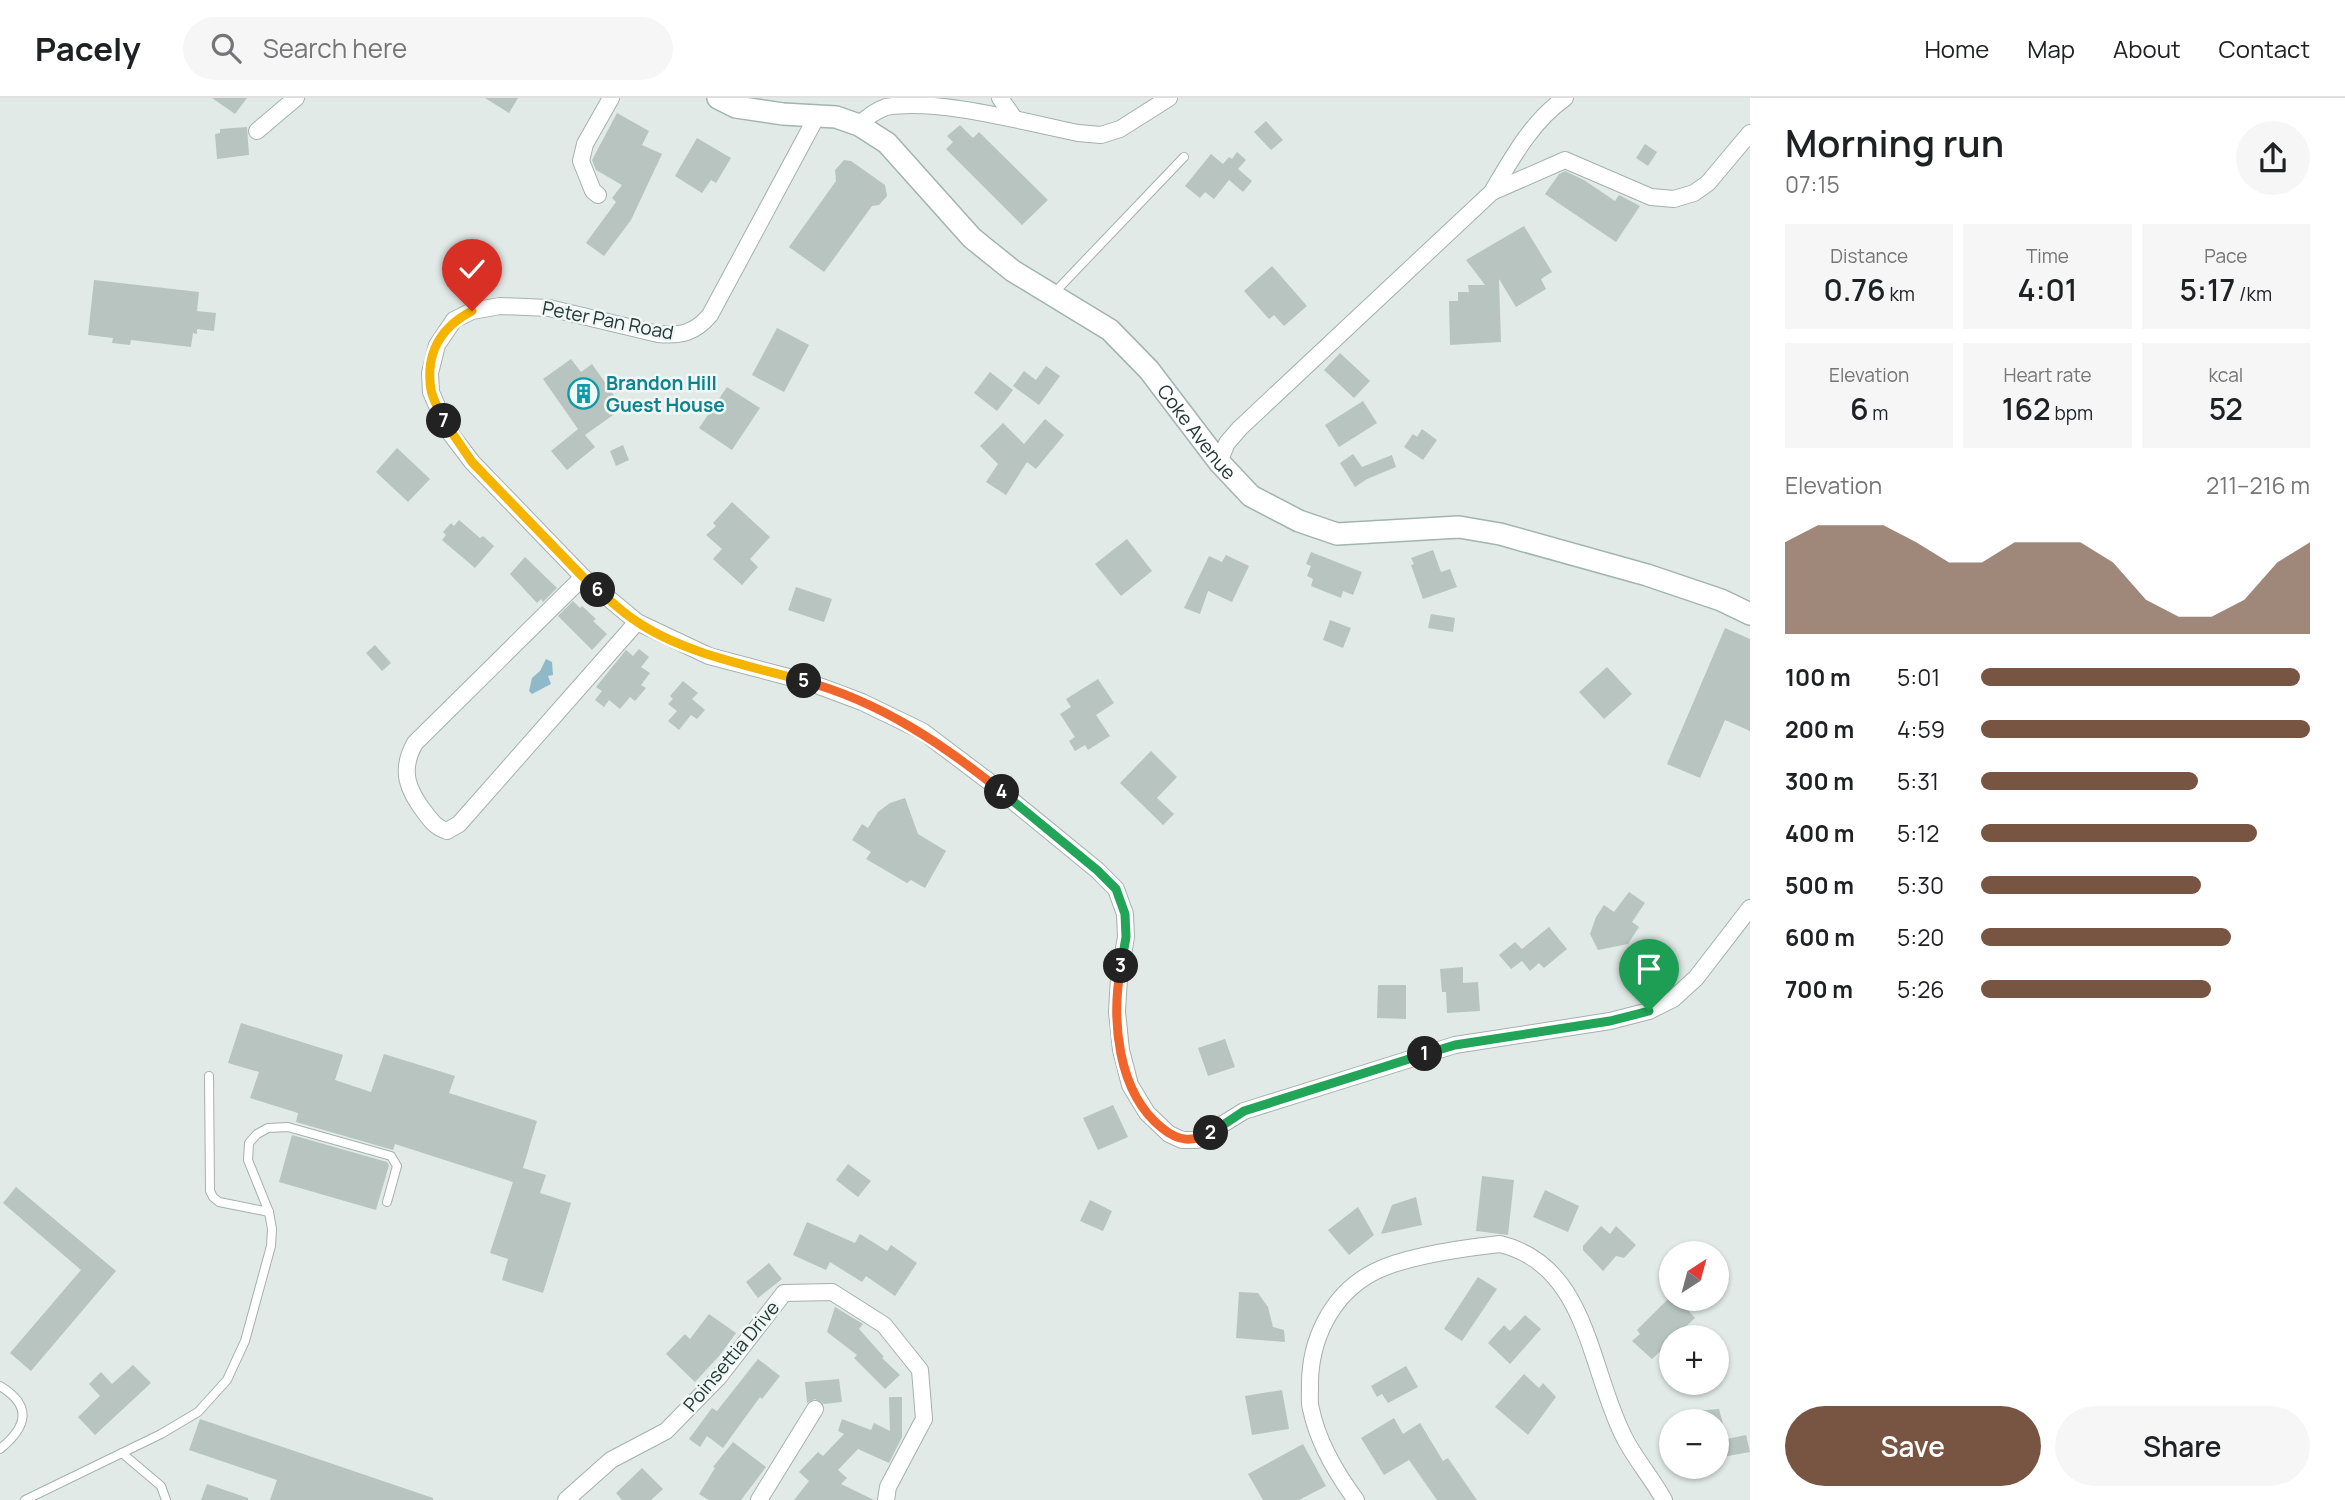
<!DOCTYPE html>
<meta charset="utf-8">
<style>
body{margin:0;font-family:Manrope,sans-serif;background:#f6f6f6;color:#202124;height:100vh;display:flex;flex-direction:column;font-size:26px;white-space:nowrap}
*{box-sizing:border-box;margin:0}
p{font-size:23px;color:#757577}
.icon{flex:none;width:38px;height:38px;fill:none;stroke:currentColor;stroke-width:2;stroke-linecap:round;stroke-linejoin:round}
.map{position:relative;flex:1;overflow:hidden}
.sheet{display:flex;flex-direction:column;background:#fff;width:595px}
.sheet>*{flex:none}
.needle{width:46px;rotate:36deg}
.controls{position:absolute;left:1659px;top:1143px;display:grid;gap:14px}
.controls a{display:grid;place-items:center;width:70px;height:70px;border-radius:50%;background:#fff;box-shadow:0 2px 5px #0004;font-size:35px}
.pin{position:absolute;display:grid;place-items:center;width:60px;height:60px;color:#fff;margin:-72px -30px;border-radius:50% 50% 50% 0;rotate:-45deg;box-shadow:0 0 7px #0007}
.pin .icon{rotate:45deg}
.km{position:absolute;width:35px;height:35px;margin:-18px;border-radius:50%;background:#222;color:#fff;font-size:19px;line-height:35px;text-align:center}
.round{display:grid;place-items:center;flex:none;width:74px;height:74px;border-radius:37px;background:#f6f6f6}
.overview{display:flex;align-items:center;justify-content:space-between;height:119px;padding:0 35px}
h1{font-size:38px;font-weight:600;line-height:52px}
.figures{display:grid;grid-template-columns:repeat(3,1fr);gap:10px;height:119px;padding:7px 35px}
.figures div{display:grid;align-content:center;border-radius:0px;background:#f6f6f6;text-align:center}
.figures b{font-size:30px;font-weight:600}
.figures small{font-size:19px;font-weight:400}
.figures p{font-size:19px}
.chart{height:196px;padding:14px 35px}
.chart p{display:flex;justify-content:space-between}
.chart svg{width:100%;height:126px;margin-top:7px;fill:#775542;opacity:.7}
.cta{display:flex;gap:14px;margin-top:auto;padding:14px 35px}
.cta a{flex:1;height:80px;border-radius:42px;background:#775542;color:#fff;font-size:28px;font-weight:600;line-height:80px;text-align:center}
.cta a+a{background:#f6f6f6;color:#202124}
ul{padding:0 35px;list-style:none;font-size:23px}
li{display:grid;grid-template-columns:112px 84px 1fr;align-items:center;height:52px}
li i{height:18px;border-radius:9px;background:#775542}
header{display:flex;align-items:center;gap:42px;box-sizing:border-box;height:98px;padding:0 35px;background:#fff;border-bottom:2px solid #e0e0e0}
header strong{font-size:33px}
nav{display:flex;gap:38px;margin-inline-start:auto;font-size:24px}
.search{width:490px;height:63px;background:#f6f6f6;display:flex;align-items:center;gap:18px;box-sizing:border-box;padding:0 24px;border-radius:38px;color:#757577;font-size:26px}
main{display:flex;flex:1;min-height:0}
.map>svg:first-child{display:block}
</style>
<header>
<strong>Pacely</strong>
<div class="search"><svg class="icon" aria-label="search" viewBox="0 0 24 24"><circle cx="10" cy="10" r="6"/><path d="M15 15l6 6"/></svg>Search here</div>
<nav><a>Home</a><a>Map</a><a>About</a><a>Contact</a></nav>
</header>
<main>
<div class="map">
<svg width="1750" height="1402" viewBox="0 0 1750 1402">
<rect width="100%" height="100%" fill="#e1eae7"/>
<path fill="#8fb8c9" d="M546,561L552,564L553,577L548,578L551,586L532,596L529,593L532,580L540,573Z"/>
<g fill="#b7c4c0">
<path d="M212,0H247L235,16Z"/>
<path d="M485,0H518L509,15Z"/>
<path d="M617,15L649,33L642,47L662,56L631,122L604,158L586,145L616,104L612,100L622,87L596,72L592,62Z"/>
<path d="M1266,23L1283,42L1271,52L1254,34Z"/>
<path d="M960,27L973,40L979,34L1048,102L1022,127L946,51L953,44L947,38Z"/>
<path d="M247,29L249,57L217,61L215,36L220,35V31Z"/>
<path d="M697,40L731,60L716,85L711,82L702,95L675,78Z"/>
<path d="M1645,46L1657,54L1648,68L1636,60Z"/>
<path d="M1237,54L1246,62L1238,71L1252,83L1243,94L1229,82L1214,101L1205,94L1200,100L1185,88L1211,56L1223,66L1229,59L1232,61Z"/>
<path d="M844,62L851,63L885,87L887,98L879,107L872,108L824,174L789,149L836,83L835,72Z"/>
<path d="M1565,73L1584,82L1615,103L1619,97L1640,108L1616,144L1545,96L1559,76Z"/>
<path d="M1524,128L1552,174L1541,181L1546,191L1516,209L1499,181L1501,244L1450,247L1449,203H1458V194H1469L1468,187H1485L1466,162Z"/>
<path d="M1272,168L1307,208L1284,228L1274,217L1269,221L1244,193Z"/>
<path d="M94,182L199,194L197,213L216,215L214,233L197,231V236L193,235L191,249L131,242L130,247L112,245L113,240L88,237Z"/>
<path d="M777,230L809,247L784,294L752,277Z"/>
<path d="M1340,255L1370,283L1354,300L1324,272Z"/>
<path d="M571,261L581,274L592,266L623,310L585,337L595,349L567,372L551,353L578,331L543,281Z"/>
<path d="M1046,268L1060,278L1039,307L1013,288L1024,273L1036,282Z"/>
<path d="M990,274L1013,292L997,313L974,295Z"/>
<path d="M727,289L760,310L732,352L699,330Z"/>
<path d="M1363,303L1377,325L1339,349L1325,327Z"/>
<path d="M1045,321L1064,337L1036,371L1027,364L1006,397L986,384L998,366L980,348L1003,325L1024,346Z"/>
<path d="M1422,331L1437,342L1423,362L1404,349L1413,336L1417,339Z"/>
<path d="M623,347L629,362L616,368L610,353Z"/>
<path d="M397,350L430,381L408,404L376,374Z"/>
<path d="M1353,356L1362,369L1392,357L1396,369L1367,381L1355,389L1340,365Z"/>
<path d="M732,404L770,439L750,461L758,469L742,487L713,461L722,451L706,437L716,428L713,425Z"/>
<path d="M459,422L480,440L483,438L494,448L475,470L442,442L446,437L443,434L451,425L454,428Z"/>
<path d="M1127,441L1152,473L1121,498L1095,466Z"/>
<path d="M1433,452L1441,474L1450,471L1457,489L1423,501L1411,467L1414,466L1411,460Z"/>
<path d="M1311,454L1362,474L1353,497L1343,493L1341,500L1311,488L1313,481L1307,478L1311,468L1306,466Z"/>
<path d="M1226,457L1249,468L1232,504L1208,493L1200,516L1184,510L1209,458L1222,464Z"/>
<path d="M525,459L557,490L543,504L541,501L537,505L510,476Z"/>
<path d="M796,489L832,501L824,524L788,512Z"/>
<path d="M573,503L580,510L582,508L596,521L593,523L607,536L592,552L558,518Z"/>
<path d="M1431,516L1455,520L1453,534L1428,530Z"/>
<path d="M1330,522L1351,530L1343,550L1323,542Z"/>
<path d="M1725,530L1750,541V633L1725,622L1700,680L1667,666Z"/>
<path d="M375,547L391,565L382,573L366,555Z"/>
<path d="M639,551L649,559L641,569L650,575L641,587L646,590L635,603L630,599L620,611L609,602L604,609L595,602L602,593L596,589L626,552L633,558Z"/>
<path d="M1607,569L1632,596L1604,621L1579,594Z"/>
<path d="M1098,581L1114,605L1096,617L1110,638L1088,652L1085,647L1075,653L1069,643L1075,639L1060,616L1071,609L1066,601Z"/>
<path d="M683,583L698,595L692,601L705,612L697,621L691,617L679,632L668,623L677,613L668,606L673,601L670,598Z"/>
<path d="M1151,653L1177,679L1157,700L1174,716L1163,727L1120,685Z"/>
<path d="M905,700L918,736L946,753L925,790L911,782L907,785L866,761L871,754L852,742L862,726L868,730L878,714L890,705Z"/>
<path d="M1629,794L1645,805L1632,824L1639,829L1628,846L1598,852L1590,836L1596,819L1604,807L1614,814Z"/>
<path d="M1549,829L1567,851L1544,870L1539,865L1530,873L1522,863L1511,871L1499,857L1515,844L1522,851Z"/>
<path d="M1463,869V885L1478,884L1480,913L1447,915L1446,894H1442L1440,871Z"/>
<path d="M1378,887H1406V921L1377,920Z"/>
<path d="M241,925L343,957L335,982L371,994L384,956L455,978L449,995L537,1023L523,1070L546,1077L540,1095L571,1105L543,1195L502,1182L508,1161L490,1155L513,1084L395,1046L393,1052L296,1024L298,1015L250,1000L259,974L228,965Z"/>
<path d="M1225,941L1235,969L1208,978L1198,950Z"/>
<path d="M1113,1007L1128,1039L1098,1052L1083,1020Z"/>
<path d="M292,1037L387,1064L389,1067L376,1112L279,1084Z"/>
<path d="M848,1066L871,1083L858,1099L836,1082Z"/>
<path d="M1482,1078L1514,1082L1508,1137L1476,1133Z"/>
<path d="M16,1089L116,1173L31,1273L10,1255L81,1172L3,1105Z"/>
<path d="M1545,1092L1579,1108L1568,1134L1533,1119Z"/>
<path d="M1416,1099L1422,1127L1381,1136L1392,1107Z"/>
<path d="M1090,1102L1112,1113L1103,1133L1080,1123Z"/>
<path d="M1358,1109L1374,1137L1349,1157L1328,1132Z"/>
<path d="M807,1124L855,1145L860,1136L887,1153L891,1147L917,1165L895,1198L866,1178L862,1184L830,1164L826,1172L793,1157Z"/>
<path d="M1601,1128L1610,1136L1616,1128L1636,1147L1624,1160L1616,1158L1603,1173L1583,1152V1148Z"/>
<path d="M769,1165L782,1181L758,1200L746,1184Z"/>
<path d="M1478,1179L1497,1191L1462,1243L1444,1231Z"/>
<path d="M1239,1194L1258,1195L1268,1209L1273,1229L1284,1232L1285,1244L1236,1240Z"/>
<path d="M1671,1198V1200H1677L1695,1220L1675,1239H1671V1243L1652,1261L1632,1243L1640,1236L1637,1232Z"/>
<path d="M835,1209L863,1226L859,1231L884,1259L882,1260L900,1277L885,1291L854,1260L857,1257L827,1234Z"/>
<path d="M709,1216L736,1235L720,1257L695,1284L666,1256L685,1236L690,1241Z"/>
<path d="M1525,1217L1541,1231L1510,1266L1488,1245L1504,1227L1510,1233Z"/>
<path d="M758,1261L780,1278L762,1301L760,1299L723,1350L707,1338L700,1349L689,1341L712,1310L717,1313Z"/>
<path d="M133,1267L151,1285L95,1337L78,1319L100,1298L89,1286L101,1274L112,1286Z"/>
<path d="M1406,1268L1418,1289L1388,1305L1382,1296L1377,1299L1371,1288Z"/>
<path d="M1524,1276L1539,1290L1543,1285L1556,1299L1528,1337L1495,1309Z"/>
<path d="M839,1281L842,1304L824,1306L815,1301L807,1305L805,1284Z"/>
<path d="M1282,1292L1289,1331L1252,1337L1245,1298Z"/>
<path d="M889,1299H902V1339L889,1365L858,1351L838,1372L847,1380L841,1386L874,1402H794L809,1383L799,1374L818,1354L823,1358L844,1336L838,1333L842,1321L871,1332L874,1325L890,1333Z"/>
<path d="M1719,1311L1727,1341L1746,1337L1750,1354L1717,1360V1323H1684L1683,1314Z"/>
<path d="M1394,1320L1403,1336L1420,1325L1443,1363L1448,1360L1477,1402H1437L1409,1362L1384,1377L1361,1340Z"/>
<path d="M200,1321L433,1400V1402H270L277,1382L189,1352Z"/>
<path d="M733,1344L766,1369L741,1402H709L699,1396L715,1370L713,1369Z"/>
<path d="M1303,1346L1326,1388L1299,1402H1263L1248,1376Z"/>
<path d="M642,1370L663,1391L651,1402H622L616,1395Z"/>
<path d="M207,1386L248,1400V1402H201Z"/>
</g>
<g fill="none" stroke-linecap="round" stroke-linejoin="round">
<defs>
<g id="lane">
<path d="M1054,195L1184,59"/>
<path d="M209,978L210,1093L213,1099L219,1104L269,1114"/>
<path d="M0,1288C33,1308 27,1329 0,1351"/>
<path d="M122,1355L161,1388L166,1402"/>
<path d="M25,1402L161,1336L198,1314L227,1282L245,1243L271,1148L272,1131L269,1114L248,1062L249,1045L257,1036L268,1030L288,1029L391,1058L397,1068L387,1104"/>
</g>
<g id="street">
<path d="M1000,0L1014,20"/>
<path d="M817,18L710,217C695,235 681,238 658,236L549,210L500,208L472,213L454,222L437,247L430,275L431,294L447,331L472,364L583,479L637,524L709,558L811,585L862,604L922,633L987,682L1097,772L1116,791L1125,816L1126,839L1119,879L1117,914L1121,952L1130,987L1147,1015L1169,1036L1182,1042H1197L1244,1013L1455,947L1610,923L1649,913L1673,901L1696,880L1750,810"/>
<path d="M859,27C867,19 875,13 886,9C938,0 1024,24 1078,35L1101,37L1120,31L1169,0"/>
<path d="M257,33L296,0"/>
<path d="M1492,94L1565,62L1651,99L1674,101L1694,95L1708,85L1750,35"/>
<path d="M598,97L593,93L581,63L585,46L611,0"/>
<path d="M1219,364L1227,345L1240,330L1492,94C1512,60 1532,23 1565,0"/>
<path d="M583,479L415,645C399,673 408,693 426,716C432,724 437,730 447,733L459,726L637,524"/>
<path d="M566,1402L611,1362L666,1333L718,1280L784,1195L832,1194L884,1227L920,1272L924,1321L888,1389L886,1402"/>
<path d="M759,1402L815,1311"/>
<path d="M1356,1402C1336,1375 1318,1345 1311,1311C1309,1305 1310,1297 1310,1290C1309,1243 1331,1196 1374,1174C1405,1158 1464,1150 1500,1146C1588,1167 1589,1271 1624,1339C1635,1361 1652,1380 1664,1402"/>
</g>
<g id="secondary">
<path id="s1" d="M718,0L736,9L783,16L836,19L859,27L887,45L972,140L1013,173L1110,232L1149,272L1219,364L1251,398L1299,423L1337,436L1459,429L1500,436L1647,477L1721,502L1750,516"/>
</g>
</defs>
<use href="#lane" stroke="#a4b1ae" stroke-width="10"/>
<use href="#street" stroke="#a4b1ae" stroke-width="18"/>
<use href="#secondary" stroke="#a1b4b0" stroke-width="24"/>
<use href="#lane" stroke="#fff" stroke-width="8"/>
<use href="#street" stroke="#fff" stroke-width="16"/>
<use href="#secondary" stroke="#fff" stroke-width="21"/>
</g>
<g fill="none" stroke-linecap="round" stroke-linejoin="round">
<defs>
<path id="split-1" d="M1425,956L1455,947L1610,923L1649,913"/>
<path id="split-2" d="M1211,1035L1244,1013L1425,956"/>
<path id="split-3" d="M1121,868C1111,921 1117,994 1162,1030C1179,1044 1192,1044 1211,1035"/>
<path id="split-4" d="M1002,694L1097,772L1116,791L1125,816L1126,839L1121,868"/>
<path id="split-5" d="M804,583C879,603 943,646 1002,694"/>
<path id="split-6" d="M598,492C610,502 622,514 636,523C682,555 751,568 804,583"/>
<path id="split-7" d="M444,323L472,364L583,479L598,492"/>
<path id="split-8" d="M444,323C440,314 433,302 431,292C425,255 441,229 472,213"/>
</defs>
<use href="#split-1" stroke="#fff" stroke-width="14"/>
<use href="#split-2" stroke="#fff" stroke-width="14"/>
<use href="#split-3" stroke="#fff" stroke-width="14"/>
<use href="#split-4" stroke="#fff" stroke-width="14"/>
<use href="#split-5" stroke="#fff" stroke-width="14"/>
<use href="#split-6" stroke="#fff" stroke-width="14"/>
<use href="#split-7" stroke="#fff" stroke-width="14"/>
<use href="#split-8" stroke="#fff" stroke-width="14"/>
<use href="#split-1" stroke="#22a559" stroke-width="9"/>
<use href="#split-2" stroke="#22a559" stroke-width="9"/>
<use href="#split-3" stroke="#f0652b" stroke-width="9"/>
<use href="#split-4" stroke="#22a559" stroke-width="9"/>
<use href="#split-5" stroke="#f0652b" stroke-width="9"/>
<use href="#split-6" stroke="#f5b400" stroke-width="9"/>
<use href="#split-7" stroke="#f5b400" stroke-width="9"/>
<use href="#split-8" stroke="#f5b400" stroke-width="9"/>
</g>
<defs>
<symbol id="building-ring" viewBox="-11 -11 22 22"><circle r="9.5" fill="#f1f7f4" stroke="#0f9aa8" stroke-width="1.5"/><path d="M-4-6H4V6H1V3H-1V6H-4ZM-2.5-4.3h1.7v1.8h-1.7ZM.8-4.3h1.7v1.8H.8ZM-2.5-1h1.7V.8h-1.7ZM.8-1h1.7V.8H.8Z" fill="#0f9aa8"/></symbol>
</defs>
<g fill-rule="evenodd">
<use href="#building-ring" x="566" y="278" width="35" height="35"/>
</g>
<g text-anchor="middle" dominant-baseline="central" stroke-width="5" stroke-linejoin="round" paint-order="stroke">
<g font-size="19" fill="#233835" stroke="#f1f7f4">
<text transform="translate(608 222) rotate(11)">Peter Pan Road</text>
<text stroke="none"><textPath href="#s1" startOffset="606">Coke Avenue</textPath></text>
<text transform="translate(731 1258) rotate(-50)">Poinsettia Drive</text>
</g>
<g font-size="19" font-weight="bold" fill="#0d838f" stroke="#f1f7f4" text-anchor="start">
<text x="606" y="285">Brandon Hill<tspan x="606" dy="22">Guest House</tspan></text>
</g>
</g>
</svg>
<div class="controls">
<a><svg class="needle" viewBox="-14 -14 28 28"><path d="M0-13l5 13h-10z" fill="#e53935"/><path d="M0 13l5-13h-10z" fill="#757577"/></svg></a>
<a>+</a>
<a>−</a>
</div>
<div class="pin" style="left:1649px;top:913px;background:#1e9e55"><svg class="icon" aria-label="arrive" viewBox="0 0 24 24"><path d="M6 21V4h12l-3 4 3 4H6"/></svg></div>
<div class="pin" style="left:472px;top:213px;background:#d93025"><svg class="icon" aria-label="check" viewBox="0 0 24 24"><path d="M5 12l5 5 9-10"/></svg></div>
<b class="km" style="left:1425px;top:956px">1</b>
<b class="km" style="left:1211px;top:1035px">2</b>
<b class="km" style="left:1121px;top:868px">3</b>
<b class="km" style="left:1002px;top:694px">4</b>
<b class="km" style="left:804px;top:583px">5</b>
<b class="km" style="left:598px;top:492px">6</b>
<b class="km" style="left:444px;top:323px">7</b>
</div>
<section class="sheet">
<div class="overview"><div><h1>Morning run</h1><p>07:15</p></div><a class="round"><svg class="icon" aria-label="share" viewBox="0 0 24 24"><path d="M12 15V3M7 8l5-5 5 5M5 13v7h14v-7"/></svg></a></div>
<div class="figures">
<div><p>Distance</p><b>0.76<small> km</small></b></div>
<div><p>Time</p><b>4:01</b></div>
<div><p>Pace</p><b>5:17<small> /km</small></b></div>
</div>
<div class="figures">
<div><p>Elevation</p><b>6<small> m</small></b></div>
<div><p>Heart rate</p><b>162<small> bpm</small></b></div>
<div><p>kcal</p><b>52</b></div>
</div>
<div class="chart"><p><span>Elevation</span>211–216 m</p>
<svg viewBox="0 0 160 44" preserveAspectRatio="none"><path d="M0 44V12L10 6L20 6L30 6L40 12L50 19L60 19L70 12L80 12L90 12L100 19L110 32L120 38L130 38L140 32L150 19L160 12V44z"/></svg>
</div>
<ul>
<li><b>100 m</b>5:01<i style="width:97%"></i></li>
<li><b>200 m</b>4:59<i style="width:100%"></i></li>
<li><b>300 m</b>5:31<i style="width:66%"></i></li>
<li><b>400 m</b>5:12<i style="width:84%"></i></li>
<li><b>500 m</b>5:30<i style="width:67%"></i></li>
<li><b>600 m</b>5:20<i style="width:76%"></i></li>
<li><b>700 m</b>5:26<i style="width:70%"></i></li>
</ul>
<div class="cta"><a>Save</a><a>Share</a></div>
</section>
</main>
